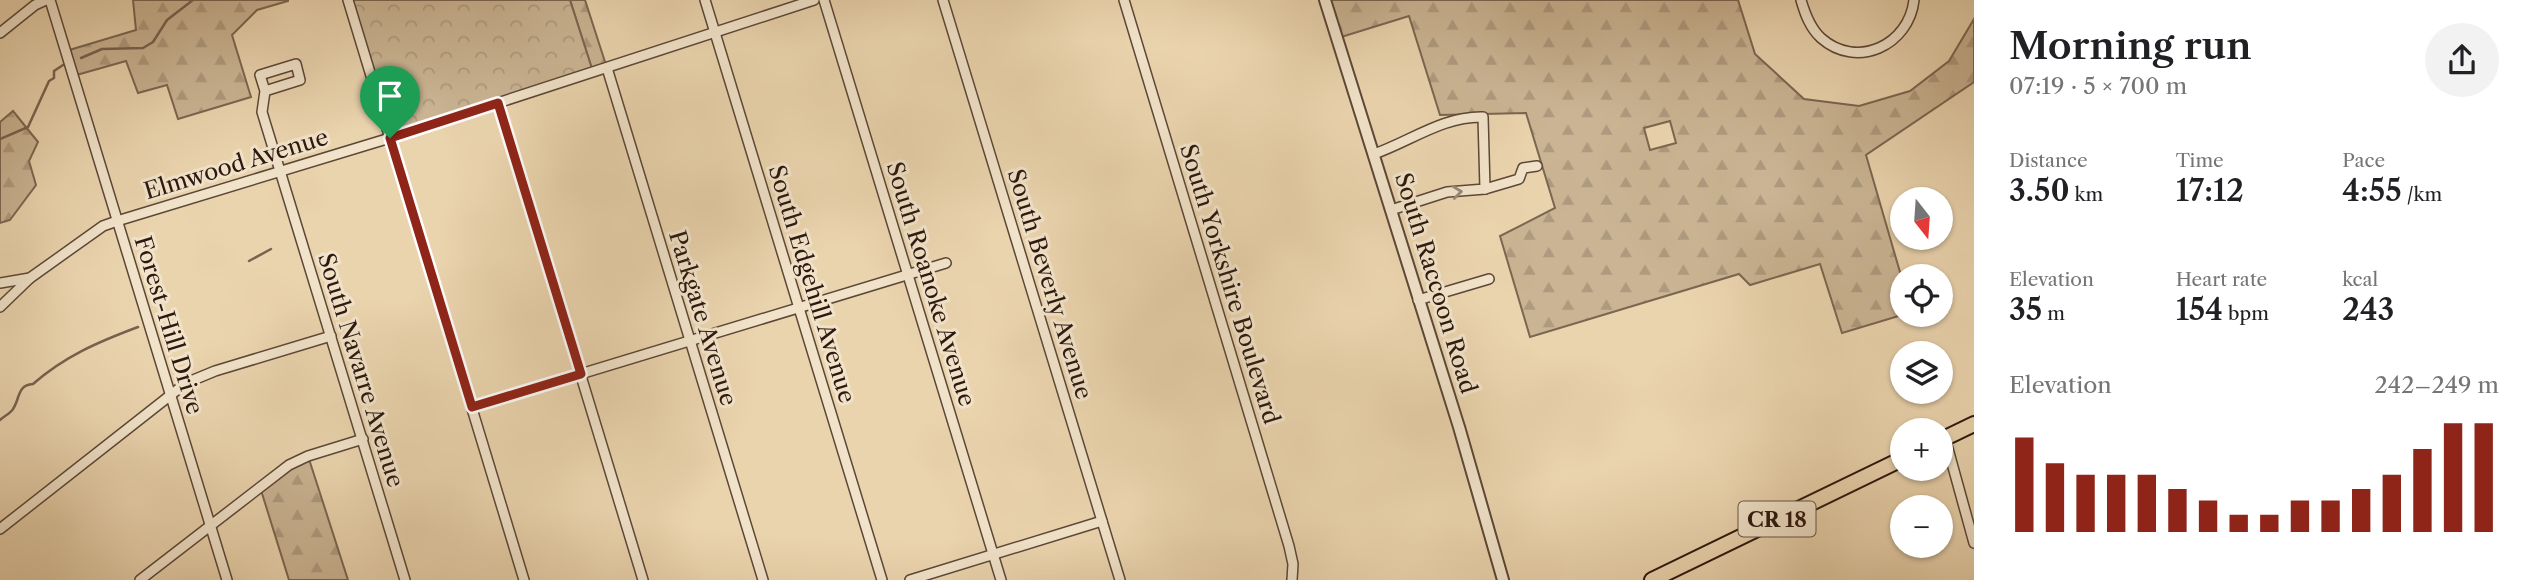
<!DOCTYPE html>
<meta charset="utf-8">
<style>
body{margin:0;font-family:"Libre Caslon Text",serif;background:#f2f2f2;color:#202124;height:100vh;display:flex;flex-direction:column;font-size:26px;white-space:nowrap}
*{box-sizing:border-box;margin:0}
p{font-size:23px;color:#757577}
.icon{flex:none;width:38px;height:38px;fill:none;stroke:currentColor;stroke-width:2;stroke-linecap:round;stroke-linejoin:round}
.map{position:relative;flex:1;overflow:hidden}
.drawer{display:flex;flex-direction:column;background:#fff;width:560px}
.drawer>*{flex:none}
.needle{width:46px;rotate:163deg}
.fabs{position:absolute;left:1890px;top:187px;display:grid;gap:14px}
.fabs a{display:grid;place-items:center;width:63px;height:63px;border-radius:50%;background:#fff;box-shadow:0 2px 5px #0004;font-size:35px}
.pin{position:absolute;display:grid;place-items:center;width:60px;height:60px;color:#fff;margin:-72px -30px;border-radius:50% 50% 50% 0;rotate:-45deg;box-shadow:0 0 7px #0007}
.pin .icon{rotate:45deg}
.round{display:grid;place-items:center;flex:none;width:74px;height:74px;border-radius:37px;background:#f2f2f2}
.overview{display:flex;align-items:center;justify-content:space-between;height:119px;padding:0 35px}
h1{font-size:38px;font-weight:600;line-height:52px}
.stats{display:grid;grid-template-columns:repeat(3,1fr);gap:10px;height:119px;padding:7px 35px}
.stats div{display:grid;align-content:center}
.stats b{font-size:30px;font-weight:600}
.stats small{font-size:19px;font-weight:400}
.stats p{font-size:19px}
.chart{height:196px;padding:14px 35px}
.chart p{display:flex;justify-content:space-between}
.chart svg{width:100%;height:126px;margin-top:7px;stroke:#8f2418;stroke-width:6}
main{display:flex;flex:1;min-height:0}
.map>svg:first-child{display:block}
</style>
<main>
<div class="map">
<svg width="1974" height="580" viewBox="0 0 1974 580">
<defs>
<pattern id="forest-firs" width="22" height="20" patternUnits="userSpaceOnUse" patternTransform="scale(1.75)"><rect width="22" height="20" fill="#cab493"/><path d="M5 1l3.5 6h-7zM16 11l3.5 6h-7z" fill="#ae9a7e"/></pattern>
<pattern id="park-crowns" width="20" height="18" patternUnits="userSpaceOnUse" patternTransform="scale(1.75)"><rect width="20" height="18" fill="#cab493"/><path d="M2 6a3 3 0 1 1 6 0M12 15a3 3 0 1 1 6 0" fill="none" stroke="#ae9a7e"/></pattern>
</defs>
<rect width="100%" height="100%" fill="#ead4ae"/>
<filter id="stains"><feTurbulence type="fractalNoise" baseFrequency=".00286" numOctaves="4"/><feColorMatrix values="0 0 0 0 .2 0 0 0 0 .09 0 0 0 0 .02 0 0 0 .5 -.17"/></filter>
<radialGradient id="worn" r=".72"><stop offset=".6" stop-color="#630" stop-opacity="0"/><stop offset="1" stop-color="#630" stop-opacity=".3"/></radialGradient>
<g fill="url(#forest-firs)" stroke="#7b6651" stroke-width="2" fill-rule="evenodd">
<path d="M133,0H288V1L257,10L232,35L251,97L178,119L167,85L138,93L126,61L73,76L66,51L136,30Z"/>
<path d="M570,0H585L607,68L593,72Z"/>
<path d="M1325,0H1738L1755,54L1804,99L1859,106L1910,91L1949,61L1974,19V82L1866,155L1902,279V315L1842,333L1820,264L1750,285L1739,274L1530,337L1500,236L1555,208L1526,113L1440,115L1409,16L1338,38ZM1670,121L1676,143L1650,150L1644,128Z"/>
<path d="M13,111L38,142L29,161L36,185L10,220L0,223V122Z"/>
<path d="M308,456L348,580H289L260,487Z"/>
</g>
<path fill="url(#park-crowns)" stroke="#7b6651" stroke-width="2" d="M348,0H570L593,72L390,138Z"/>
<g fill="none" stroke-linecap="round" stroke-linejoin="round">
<g stroke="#77624e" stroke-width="2.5">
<path d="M81,58L102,49L143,48L153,42L167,20L193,0"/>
<path d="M0,139L28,127L49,81L54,78V71L63,65"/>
<path d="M249,261L271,249"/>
<path d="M0,420C4,416 11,413 13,409C20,399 17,385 33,384C65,356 98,342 138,327"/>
</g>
<defs>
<g id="minor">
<path d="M50,0L227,580"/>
<path d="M348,0L524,580"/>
<path d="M705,0L882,580"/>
<path d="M824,0L1001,580"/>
<path d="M943,0L1120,580"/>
<path d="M1124,0L1289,546L1293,564L1292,580"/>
<path d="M1801,0C1805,14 1810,28 1821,38C1857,70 1909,45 1914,0"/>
<path d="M0,33L35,5L46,0"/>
<path d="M607,68L763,580"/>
<path d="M265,91L300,80L296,64L260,75L265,91L262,112L405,580"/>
<path d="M498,103L643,580"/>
<path d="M1374,154C1411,141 1443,116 1483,117L1485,189L1447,192L1391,210"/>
<path d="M1485,189L1519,179L1523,168L1537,166"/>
<path d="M0,283L30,278L103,226L117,221L390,138L814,0"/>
<path d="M1418,300L1489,279"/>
<path d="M0,307L30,278"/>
<path d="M472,407L946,263"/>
<path d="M1945,438L1974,543"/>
<path d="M0,529L186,383L215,371L331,336"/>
<path d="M140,580L289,465L308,456L363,439"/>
<path d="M910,580L1102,521"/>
</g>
<path id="tertiary" d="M1325,0L1459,427L1503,580"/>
<g id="primary">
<path d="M1941,440L1974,424"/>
<path d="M1652,580L1902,459"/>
</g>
</defs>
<use href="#minor" stroke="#5c4737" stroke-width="12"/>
<use href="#tertiary" stroke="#5c4737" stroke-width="14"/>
<use href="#primary" stroke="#2c180f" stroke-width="18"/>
<use href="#minor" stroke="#f1e3ca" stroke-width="9"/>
<use href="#tertiary" stroke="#f1e3ca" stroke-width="10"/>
<use href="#primary" stroke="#ead4ae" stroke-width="14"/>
</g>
<defs><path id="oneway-chevron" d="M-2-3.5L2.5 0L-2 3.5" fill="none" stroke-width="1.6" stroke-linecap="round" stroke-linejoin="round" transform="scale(1.75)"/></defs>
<use stroke="#988876" href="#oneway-chevron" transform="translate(1457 192) rotate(-7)"/>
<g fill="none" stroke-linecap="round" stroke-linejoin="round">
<defs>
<path id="route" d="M498,103L581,374L472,407L390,138Z"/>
</defs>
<use href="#route" stroke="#fff" stroke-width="14"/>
<use href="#route" stroke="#8f2418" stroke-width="9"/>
</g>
<g text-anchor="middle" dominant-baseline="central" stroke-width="6" stroke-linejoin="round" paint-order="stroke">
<rect fill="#f1e3ca" stroke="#675547" stroke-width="2" x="1738.5" y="501.5" width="77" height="35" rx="5"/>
<g font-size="21" font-weight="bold" fill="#2c180f">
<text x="1777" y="519">CR 18</text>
</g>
<g font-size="23" fill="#2c180f" stroke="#f1e3ca">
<text transform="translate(236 164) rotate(-17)">Elmwood Avenue</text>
<text transform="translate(1436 283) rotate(73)">South Raccoon Road</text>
<text transform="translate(812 284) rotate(73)">South Edgehill Avenue</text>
<text transform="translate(931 284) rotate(73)">South Roanoke Avenue</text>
<text transform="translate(1050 284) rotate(73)">South Beverly Avenue</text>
<text transform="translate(1230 284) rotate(73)">South Yorkshire Boulevard</text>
<text transform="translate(703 318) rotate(73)">Parkgate Avenue</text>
<text transform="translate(169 325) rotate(73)">Forest-Hill Drive</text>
<text transform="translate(361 370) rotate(73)">South Navarre Avenue</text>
</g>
</g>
<rect width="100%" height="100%" filter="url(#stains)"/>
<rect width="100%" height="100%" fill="url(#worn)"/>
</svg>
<div class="fabs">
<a><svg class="needle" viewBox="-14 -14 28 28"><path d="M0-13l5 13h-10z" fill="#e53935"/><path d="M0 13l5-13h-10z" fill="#757577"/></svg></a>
<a><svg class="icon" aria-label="locate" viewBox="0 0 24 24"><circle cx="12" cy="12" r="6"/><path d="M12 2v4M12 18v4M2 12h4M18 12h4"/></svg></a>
<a><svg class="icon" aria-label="layers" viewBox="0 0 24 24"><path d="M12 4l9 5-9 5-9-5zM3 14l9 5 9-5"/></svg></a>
<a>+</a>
<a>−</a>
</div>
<div class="pin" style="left:390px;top:138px;background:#1e9e55"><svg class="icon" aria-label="arrive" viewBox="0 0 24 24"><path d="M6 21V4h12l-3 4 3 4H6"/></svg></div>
</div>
<section class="drawer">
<div class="overview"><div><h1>Morning run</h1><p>07:19 · 5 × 700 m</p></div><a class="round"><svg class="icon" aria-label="share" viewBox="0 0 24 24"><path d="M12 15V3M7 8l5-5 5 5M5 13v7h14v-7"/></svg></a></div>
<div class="stats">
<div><p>Distance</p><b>3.50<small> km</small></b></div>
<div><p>Time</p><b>17:12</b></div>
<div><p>Pace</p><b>4:55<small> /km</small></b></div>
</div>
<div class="stats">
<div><p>Elevation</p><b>35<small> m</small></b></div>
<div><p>Heart rate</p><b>154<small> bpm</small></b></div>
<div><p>kcal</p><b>243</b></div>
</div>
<div class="chart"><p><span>Elevation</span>242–249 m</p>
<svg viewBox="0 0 160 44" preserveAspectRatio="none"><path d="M5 44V11M15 44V20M25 44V24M35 44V24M45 44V24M55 44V29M65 44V33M75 44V38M85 44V38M95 44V33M105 44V33M115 44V29M125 44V24M135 44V15M145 44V6M155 44V6"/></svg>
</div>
</section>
</main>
